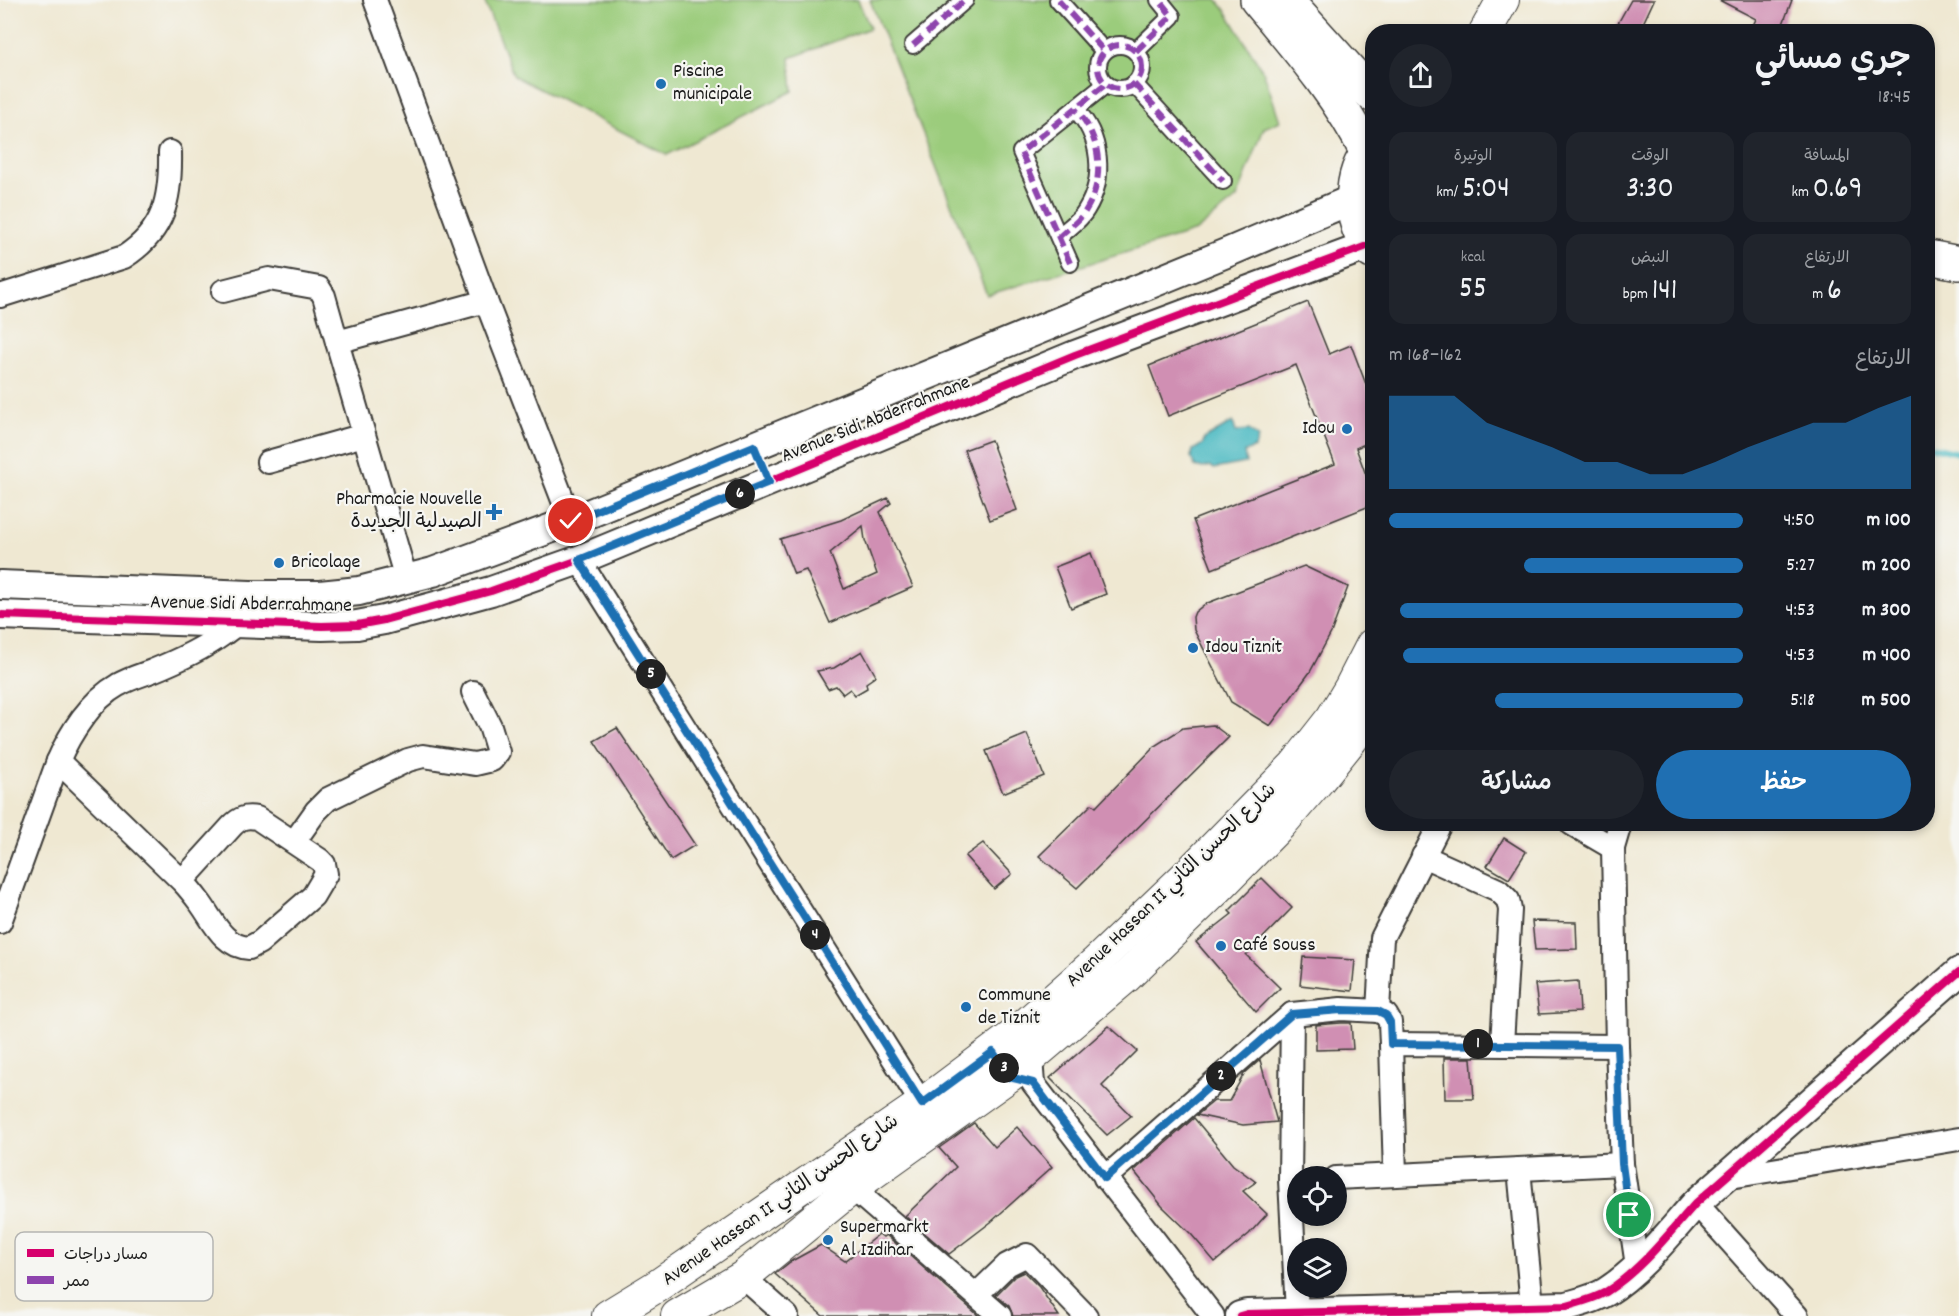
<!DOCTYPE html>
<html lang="ar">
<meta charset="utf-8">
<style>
body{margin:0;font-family:Dekko,"Playpen Sans Arabic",sans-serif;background:#20242c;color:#f1f3f6;direction:rtl;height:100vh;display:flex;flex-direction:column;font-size:22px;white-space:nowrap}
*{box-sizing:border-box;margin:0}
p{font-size:20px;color:#9ea1a6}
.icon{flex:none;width:33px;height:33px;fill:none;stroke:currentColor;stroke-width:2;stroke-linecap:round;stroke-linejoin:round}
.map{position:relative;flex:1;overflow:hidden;direction:ltr}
.sheet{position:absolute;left:1365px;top:24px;width:570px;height:807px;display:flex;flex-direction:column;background:#171b24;border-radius:24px;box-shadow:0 3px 9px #0003;direction:rtl}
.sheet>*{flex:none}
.fabs{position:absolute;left:1287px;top:1166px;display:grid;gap:12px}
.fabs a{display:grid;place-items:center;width:60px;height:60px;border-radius:50%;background:#171b24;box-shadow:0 3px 9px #0003;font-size:30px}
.pin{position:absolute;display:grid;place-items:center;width:51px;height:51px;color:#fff;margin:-26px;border:3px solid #fff;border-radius:50%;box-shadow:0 2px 6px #0007}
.km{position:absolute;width:30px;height:30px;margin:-15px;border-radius:50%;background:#222;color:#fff;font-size:16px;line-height:30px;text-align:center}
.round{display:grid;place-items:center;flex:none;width:63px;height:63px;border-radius:32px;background:#20242c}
.summary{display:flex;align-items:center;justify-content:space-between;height:102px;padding:0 24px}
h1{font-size:33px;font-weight:600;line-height:45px}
.metrics{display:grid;grid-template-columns:repeat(3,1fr);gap:9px;height:102px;padding:6px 24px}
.metrics div{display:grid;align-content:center;border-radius:15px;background:#20242c;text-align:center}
.metrics b{font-size:30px;font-weight:600}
.metrics small{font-size:16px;font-weight:400}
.metrics p{font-size:16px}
.chart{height:168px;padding:12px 24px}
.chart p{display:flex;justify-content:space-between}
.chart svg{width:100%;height:108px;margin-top:6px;fill:#1f6fb2;opacity:.7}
.button{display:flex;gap:12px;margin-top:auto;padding:12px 24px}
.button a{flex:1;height:69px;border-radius:36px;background:#1f6fb2;color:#fff;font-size:24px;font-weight:600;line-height:69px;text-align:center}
.button a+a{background:#20242c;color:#f1f3f6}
ul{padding:0 24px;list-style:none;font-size:20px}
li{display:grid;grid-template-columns:96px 72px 1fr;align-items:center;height:45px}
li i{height:15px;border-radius:8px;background:#1f6fb2}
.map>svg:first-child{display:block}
</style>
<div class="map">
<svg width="1959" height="1316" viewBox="0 0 1959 1316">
<rect width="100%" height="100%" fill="#f6f6f2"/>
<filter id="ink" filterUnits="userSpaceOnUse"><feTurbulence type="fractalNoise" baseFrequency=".0167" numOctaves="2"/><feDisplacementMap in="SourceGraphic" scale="12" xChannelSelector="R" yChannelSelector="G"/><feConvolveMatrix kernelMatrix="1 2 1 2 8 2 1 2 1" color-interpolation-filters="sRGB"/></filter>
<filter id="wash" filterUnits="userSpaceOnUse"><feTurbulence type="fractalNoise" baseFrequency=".008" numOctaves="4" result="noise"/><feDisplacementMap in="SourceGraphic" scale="24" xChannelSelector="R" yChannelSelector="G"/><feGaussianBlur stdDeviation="1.35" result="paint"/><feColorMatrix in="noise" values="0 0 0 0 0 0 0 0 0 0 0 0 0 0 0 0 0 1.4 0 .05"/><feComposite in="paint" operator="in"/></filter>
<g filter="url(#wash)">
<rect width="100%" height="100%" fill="#efe8d2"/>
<g fill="#9bcc7b" stroke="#5c744c" stroke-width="1.5">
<path d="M484,0H858L870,28L790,58L793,91L667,155L514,76Z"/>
<path d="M870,0H1217L1226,11L1264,73L1280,121L1264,128L1237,198L1196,231L987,295Z"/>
</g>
<path fill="#4bbac2" stroke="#346b6f" stroke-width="1.5" d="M1233,422L1236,432L1249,430L1258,437L1255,448L1244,452L1246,463L1214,469L1210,466L1203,468L1195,466L1191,458L1193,450L1203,444L1204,439Z"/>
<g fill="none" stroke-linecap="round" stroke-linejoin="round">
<path stroke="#4bbac2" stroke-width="6" d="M1928,446L1959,453"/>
</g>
<g id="blocks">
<g fill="#d08fb3" fill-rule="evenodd">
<path d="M1631,0H1654L1639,32H1613Z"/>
<path d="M1719,0H1792L1780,32H1750L1756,19Z"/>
<path d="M1308,302L1329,354L1351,345L1372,400V441L1356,448L1372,491V505L1212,569L1193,520L1335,464L1296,365L1168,416L1149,366Z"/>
<path d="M991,440L1017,510L990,520L964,450Z"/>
<path d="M888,498L891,503L880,512L913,587L830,623L806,570L794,574L780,539L841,520ZM863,526L865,540L877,574L844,589L830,553Z"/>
<path d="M1091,553L1106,594L1071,608L1055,567Z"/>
<path d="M1304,566L1348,587L1331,633L1310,672L1270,726L1231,702L1194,630L1193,617L1195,612L1205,604Z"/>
<path d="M862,651L876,676L866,683L867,688L855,695L850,689L843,694L836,686L828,689L817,671L834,668Z"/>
<path d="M1213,725L1229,737L1077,888L1039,856L1092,804L1096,807L1156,745L1183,728Z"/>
<path d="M617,728L695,845L671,860L594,741Z"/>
<path d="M1027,734L1044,776L1003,793L986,751Z"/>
<path d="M1504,838L1526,852L1509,879L1487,866Z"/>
<path d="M983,843L1012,874L994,889L965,856Z"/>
<path d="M1262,878L1292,908L1246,955L1280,988L1256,1012L1196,942L1232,914L1229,911Z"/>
<path d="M1532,921L1576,922L1577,949L1535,950Z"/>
<path d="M1303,957L1355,960L1352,991L1300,985Z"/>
<path d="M1578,981L1580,1012L1539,1014L1535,984Z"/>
<path d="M1341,1023H1351L1353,1049L1316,1050V1025Z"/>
<path d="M1109,1026L1137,1051L1102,1086L1131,1116L1107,1135L1050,1078Z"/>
<path d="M1444,1058H1471L1474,1099H1445Z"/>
<path d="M1260,1060L1277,1122L1243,1125L1197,1115L1214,1101H1229L1244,1074Z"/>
<path d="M1194,1118L1233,1165L1256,1182L1243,1191L1267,1214L1249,1234L1215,1262L1191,1234L1162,1206L1134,1171Z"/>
<path d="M974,1123L995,1147L1017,1127L1052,1167L991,1222L949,1254L905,1216L956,1167L939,1148Z"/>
<path d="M879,1234L883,1237L886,1235L979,1316H823L775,1274L790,1262L821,1245L845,1261Z"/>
<path d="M1024,1272L1039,1287L1059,1316H1013L1009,1306L996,1295L1015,1276Z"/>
</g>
</g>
</g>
<g filter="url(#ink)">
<use href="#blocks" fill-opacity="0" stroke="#3c3b37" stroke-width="1.5"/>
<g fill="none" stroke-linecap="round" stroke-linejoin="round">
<defs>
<g id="pedestrian">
<path d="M1058,0L1104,51"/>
<circle cx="1120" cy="67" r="22"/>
<path d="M913,45L965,0"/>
<path d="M1136,51L1172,16L1159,0"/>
<path d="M1134,84L1223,181"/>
<path d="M1059,237C1068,228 1080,221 1086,210C1106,178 1101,135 1075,109"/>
<path d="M1070,263L1021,152L1105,85"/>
</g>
<g id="minor">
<path d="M375,0L486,301L571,521"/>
<path d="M223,291L269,279L319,288L324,296L337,342"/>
<path d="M0,296L124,257C165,231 171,197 170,152"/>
<path d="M268,462L364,435"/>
<path d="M579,560L922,1104"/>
<path d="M406,579L337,342L486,301"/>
<path d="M58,761L182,881L232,826C240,818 245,816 257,818L320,860L324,864L326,874L313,896L260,942L249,948C223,946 214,922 201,904C195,896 189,888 182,881"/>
<path d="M1572,824L1613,848"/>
<path d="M1620,824L1613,848L1617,1046L1622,1164L1637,1266"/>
<path d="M294,842L316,811L328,799L408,760L423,756L475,764L492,760L498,752L490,726L473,692"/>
<path d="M1423,856L1498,890L1508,900L1510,910L1502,1044"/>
<path d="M0,922L58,761C70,733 91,700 118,685C128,679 141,675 152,671C177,661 201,650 222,635C230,629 238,625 242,616"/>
<path d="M1378,1011L1382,938L1440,824"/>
<path d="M1292,1014L1290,1180L1297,1312"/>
<path d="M1024,1049L1031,1059L1033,1083L1213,1316"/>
<path d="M1519,1169L1533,1316"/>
<path d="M1395,1175L1391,1044L1617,1046"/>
<path d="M1105,1178L1292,1014L1341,1009L1378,1011L1386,1015L1390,1022L1391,1044"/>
<path d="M1336,1178L1622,1164"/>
<path d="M1724,1178L1959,1139"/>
<path d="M842,1179L1000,1316"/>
<path d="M1696,1203L1797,1316"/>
<path d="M743,1277L787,1316"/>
<path d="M977,1294L1007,1265L1027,1255L1086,1316"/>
</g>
<g id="tertiary">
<path d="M0,585L250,595H320L359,591L433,572L571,521L1231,251L1353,199"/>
<path d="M0,615L322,626L357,625L384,620L491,591L579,560L1075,355L1367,246"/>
<path d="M1240,1316L1247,1314L1567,1306C1581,1302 1594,1299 1606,1292C1641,1270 1669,1233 1696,1203L1959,972"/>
</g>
<g id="secondary">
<path d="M1485,32L1503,0"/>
<path d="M608,1316L657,1286L922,1104L1014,1035L1095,963L1187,875L1295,765L1332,718L1350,688L1372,645"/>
<path d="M677,1316L743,1277L852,1188L1009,1076L1126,977L1219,887L1281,824L1319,780L1352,739L1372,707"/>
</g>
<g id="trunk">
<path d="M1257,0C1297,48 1339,96 1367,153"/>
<path d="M1286,0L1372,95"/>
<path d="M1372,147C1347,175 1348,223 1372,252"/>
<path d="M1928,257L1959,263"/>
</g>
</defs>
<use href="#pedestrian" stroke="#3c3b37" stroke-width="20"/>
<use href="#minor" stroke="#3c3b37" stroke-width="26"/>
<use href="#tertiary" stroke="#3c3b37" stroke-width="32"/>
<use href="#secondary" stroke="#3c3b37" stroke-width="34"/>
<use href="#trunk" stroke="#3c3b37" stroke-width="36"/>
<use href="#pedestrian" stroke="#fff" stroke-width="16"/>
<use href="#minor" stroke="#fff" stroke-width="22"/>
<use href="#tertiary" stroke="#fff" stroke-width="28"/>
<use href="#secondary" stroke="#fff" stroke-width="32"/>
<use href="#trunk" stroke="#fff" stroke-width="33"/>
<g stroke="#8e44ad" stroke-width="6" stroke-dasharray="12 6" stroke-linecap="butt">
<path d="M1058,0L1104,51"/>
<circle cx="1120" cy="67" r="22"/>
<path d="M913,45L965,0"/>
<path d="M1136,51L1172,16L1159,0"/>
<path d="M1134,84L1223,181"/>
<path d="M1059,237C1068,228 1080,221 1086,210C1106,178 1101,135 1075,109"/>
<path d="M1070,263L1021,152L1105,85"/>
</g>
<defs>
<g id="cycleway">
<path d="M579,560L922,1104"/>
<path d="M0,615L322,626L357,625L384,620L491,591L579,560L1075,355L1367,246"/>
<path d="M1240,1316L1247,1314L1567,1306C1581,1302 1594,1299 1606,1292C1641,1270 1669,1233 1696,1203L1959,972"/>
</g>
</defs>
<use href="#cycleway" stroke="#f6f6f2" stroke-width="11"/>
<use href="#cycleway" stroke="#d6006c" stroke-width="8"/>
</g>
</g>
<g fill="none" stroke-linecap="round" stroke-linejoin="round" filter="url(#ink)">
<defs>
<path id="route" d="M571,521L754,446L769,482L579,560L922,1104L993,1052L1009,1077L1033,1083L1105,1178L1292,1014L1341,1010L1378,1011L1386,1015L1390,1022L1391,1044L1617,1046L1622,1164L1629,1215"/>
</defs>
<use href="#route" stroke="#fff" stroke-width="12"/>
<use href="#route" stroke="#1f6fb2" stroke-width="8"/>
</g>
<g fill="#1f6fb2" stroke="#f6f6f2" stroke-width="2">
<circle cx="661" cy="84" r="6"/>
<circle cx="1347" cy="429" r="6"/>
<path d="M491 503h6v6h6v6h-6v6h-6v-6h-6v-6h6z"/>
<circle cx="279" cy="563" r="6"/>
<circle cx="1193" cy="648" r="6"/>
<circle cx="1221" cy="946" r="6"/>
<circle cx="966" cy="1007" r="6"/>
<circle cx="828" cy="1240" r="6"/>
</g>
<g text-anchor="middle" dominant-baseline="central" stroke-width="4.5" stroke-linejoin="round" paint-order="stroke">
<g font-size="20" fill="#1c1c1c" stroke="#f6f6f2" text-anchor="start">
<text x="673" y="72">Piscine<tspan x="673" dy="23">municipale</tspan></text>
<text x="1335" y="429" text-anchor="end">Idou</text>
<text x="482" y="500" text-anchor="end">Pharmacie Nouvelle<tspan x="482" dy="23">الصيدلية الجديدة</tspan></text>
<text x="291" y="563">Bricolage</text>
<text x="1205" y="648">Idou Tiznit</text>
<text x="1233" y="946">Café Souss</text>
<text x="978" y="996">Commune<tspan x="978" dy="23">de Tiznit</tspan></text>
<text x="840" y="1228">Supermarkt<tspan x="840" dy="23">Al Izdihar</tspan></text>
</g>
<g font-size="20" fill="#1c1c1c" stroke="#f6f6f2">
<text transform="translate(876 420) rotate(-22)">Avenue Sidi Abderrahmane</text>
<text transform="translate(251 605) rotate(1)">Avenue Sidi Abderrahmane</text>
<text transform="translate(1172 886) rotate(-44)">Avenue Hassan II شارع الحسن الثاني</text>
<text transform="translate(781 1201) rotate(-35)">Avenue Hassan II شارع الحسن الثاني</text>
</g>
</g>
<rect x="15" y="1232" width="198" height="69" rx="9" fill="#f6f6f2" stroke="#b5b5b2" stroke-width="1.5"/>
<rect x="27" y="1249" width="27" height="8" fill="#d6006c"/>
<rect x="27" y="1276" width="27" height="8" fill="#8e44ad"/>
<g font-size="16" fill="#1c1c1c">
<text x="64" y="1259">مسار دراجات</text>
<text x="64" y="1286">ممر</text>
</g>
</svg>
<div class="fabs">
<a><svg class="icon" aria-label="locate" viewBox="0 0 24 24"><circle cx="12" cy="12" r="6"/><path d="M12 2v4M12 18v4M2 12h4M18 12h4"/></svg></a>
<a><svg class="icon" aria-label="layers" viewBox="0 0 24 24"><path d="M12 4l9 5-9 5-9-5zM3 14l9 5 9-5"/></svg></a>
</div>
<div class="pin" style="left:1629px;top:1215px;background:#1e9e55"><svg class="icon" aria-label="arrive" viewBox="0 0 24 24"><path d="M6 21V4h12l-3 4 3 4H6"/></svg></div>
<div class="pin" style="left:571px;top:521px;background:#d93025"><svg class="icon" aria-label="check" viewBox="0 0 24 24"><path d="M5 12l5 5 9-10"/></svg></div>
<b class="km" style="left:1478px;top:1044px">1</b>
<b class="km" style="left:1221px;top:1076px">2</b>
<b class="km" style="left:1004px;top:1068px">3</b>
<b class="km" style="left:815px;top:935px">4</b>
<b class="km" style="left:651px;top:674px">5</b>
<b class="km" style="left:740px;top:494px">6</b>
<section class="sheet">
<div class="summary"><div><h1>جري مسائي</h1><p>18:45</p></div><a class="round"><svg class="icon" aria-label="share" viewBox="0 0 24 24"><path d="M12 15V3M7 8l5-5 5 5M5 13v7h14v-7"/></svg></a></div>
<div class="metrics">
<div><p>المسافة</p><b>0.69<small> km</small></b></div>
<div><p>الوقت</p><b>3:30</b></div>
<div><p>الوتيرة</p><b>5:04<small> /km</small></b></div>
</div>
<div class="metrics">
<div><p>الارتفاع</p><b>6<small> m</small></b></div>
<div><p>النبض</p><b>141<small> bpm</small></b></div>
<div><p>kcal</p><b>55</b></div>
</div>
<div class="chart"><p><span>الارتفاع</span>162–168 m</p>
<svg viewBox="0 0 160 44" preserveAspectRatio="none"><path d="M0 44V6L10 6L20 6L30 17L40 22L50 27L60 33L70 33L80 38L90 38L100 33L110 27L120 22L130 17L140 17L150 11L160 6V44z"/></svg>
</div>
<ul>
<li><b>100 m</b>4:50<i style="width:100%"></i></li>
<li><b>200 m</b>5:27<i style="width:62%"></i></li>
<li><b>300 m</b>4:53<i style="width:97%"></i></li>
<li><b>400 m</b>4:53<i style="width:96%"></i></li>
<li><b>500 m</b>5:18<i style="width:70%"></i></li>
</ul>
<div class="button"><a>حفظ</a><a>مشاركة</a></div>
</section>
</div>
